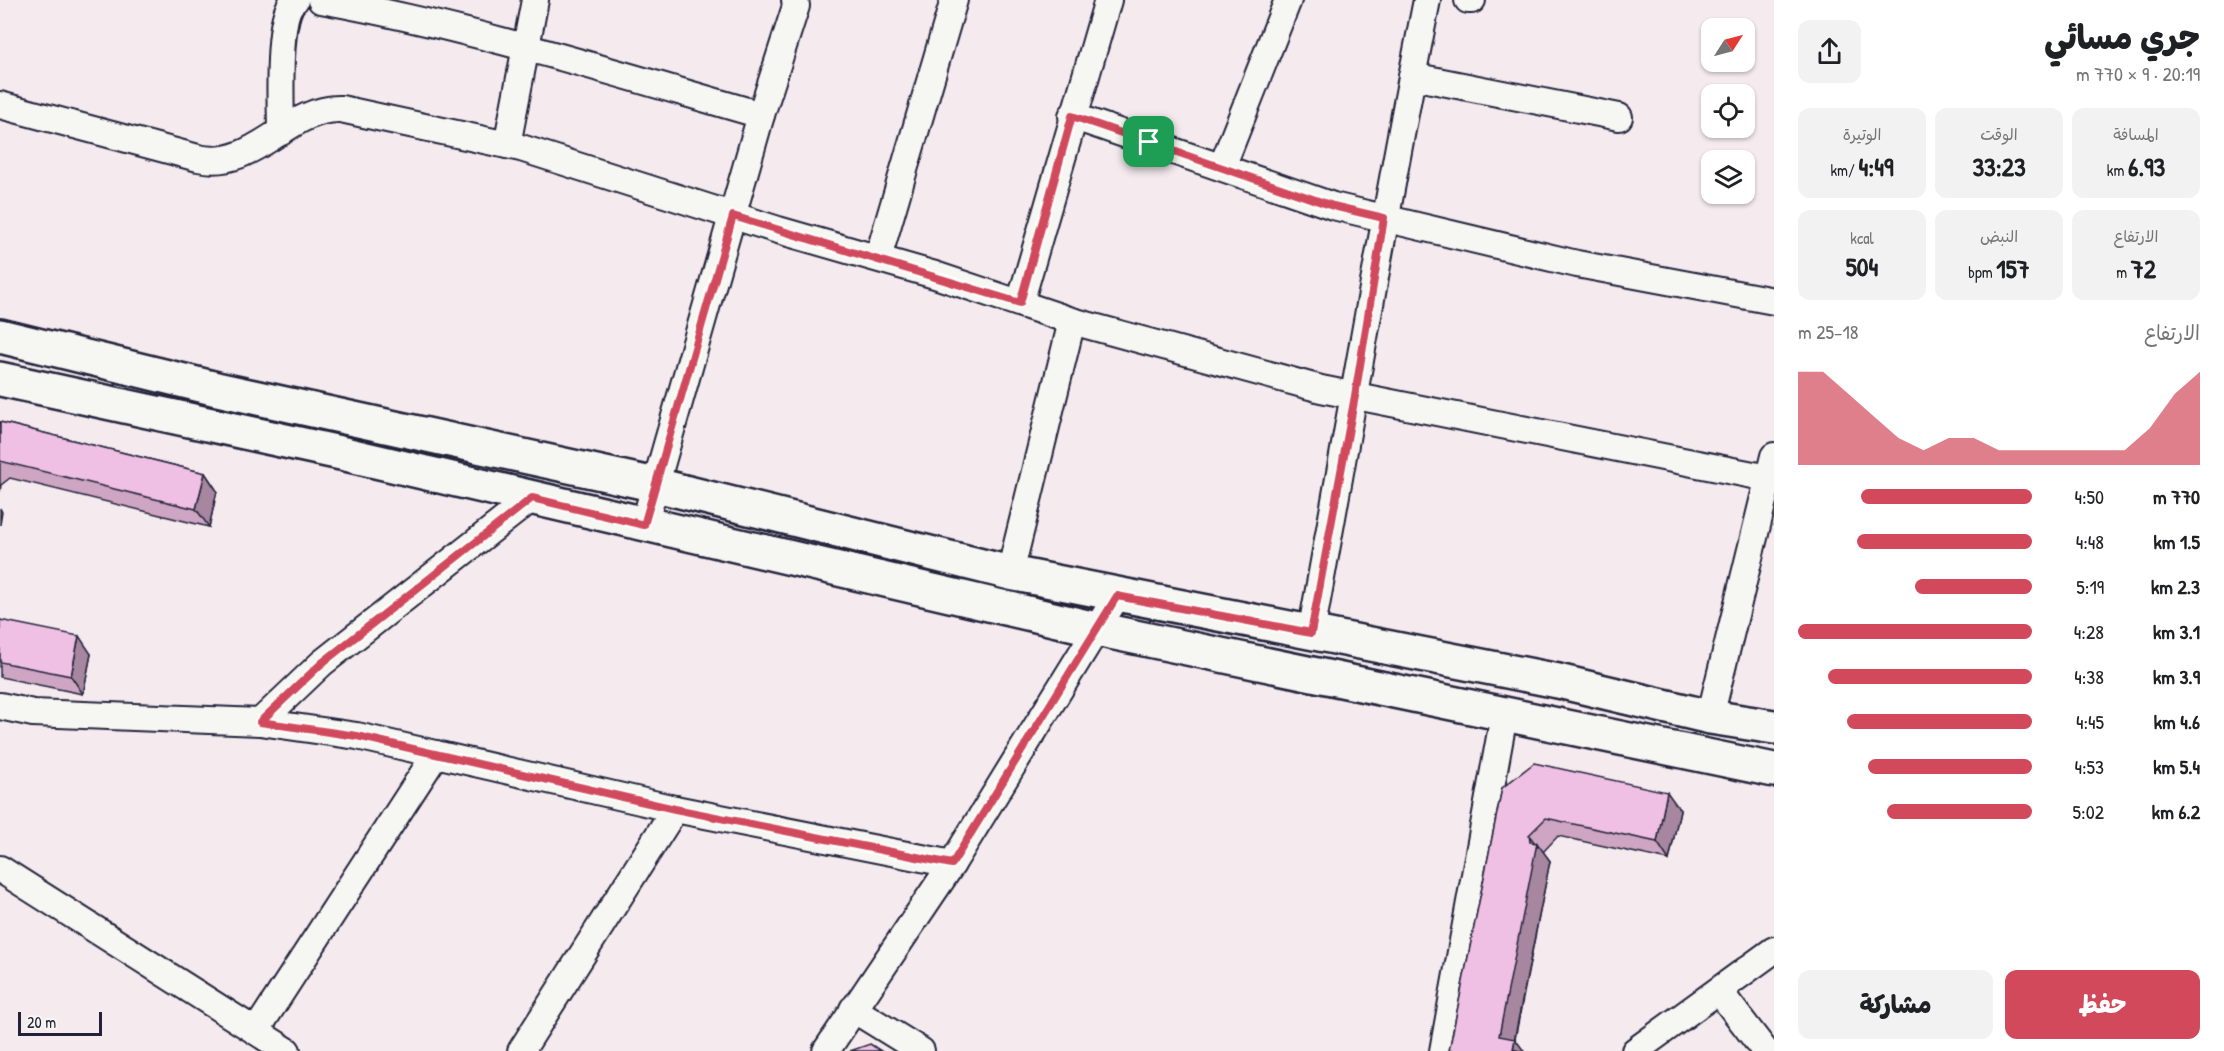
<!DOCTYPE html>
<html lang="ar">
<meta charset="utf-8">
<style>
body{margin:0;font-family:"Patrick Hand","Playpen Sans Arabic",sans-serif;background:#f2f2f2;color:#202124;direction:rtl;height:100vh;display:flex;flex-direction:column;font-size:22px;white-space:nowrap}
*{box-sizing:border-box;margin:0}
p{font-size:20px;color:#757577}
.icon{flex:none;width:33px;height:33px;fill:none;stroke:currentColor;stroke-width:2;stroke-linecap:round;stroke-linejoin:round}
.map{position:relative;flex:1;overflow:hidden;direction:ltr}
.sheet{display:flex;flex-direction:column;background:#fff;width:450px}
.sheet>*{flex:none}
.needle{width:39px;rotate:54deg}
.fabs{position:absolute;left:1701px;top:18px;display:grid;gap:12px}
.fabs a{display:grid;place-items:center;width:54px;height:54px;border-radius:12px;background:#fff;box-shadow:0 2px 4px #0004;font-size:30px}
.scale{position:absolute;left:18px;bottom:15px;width:84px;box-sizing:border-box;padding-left:6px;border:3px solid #22223b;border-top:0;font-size:16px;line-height:21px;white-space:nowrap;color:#22223b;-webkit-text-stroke:4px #f6f6f2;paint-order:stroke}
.pin{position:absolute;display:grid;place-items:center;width:51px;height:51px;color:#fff;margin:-26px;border-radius:12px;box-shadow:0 3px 9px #0006}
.round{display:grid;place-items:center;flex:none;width:63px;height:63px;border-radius:12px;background:#f2f2f2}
.head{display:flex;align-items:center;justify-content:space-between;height:102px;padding:0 24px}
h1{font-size:33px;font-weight:800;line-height:45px}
.figures{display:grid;grid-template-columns:repeat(3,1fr);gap:9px;height:102px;padding:6px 24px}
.figures div{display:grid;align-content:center;border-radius:12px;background:#f2f2f2;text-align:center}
.figures b{font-size:26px;font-weight:800}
.figures small{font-size:16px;font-weight:400}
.figures p{font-size:16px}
.chart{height:168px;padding:12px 24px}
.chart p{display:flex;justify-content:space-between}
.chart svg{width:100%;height:108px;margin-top:6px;fill:#d1495b;opacity:.7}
.action{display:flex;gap:12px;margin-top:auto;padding:12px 24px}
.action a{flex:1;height:69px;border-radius:12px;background:#d1495b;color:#fff;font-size:24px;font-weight:800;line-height:69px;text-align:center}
.action a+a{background:#f2f2f2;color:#202124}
ul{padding:0 24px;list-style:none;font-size:20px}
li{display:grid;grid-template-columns:96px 72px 1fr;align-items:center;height:45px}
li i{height:15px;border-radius:8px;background:#d1495b}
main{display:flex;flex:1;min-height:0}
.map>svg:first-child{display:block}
</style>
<main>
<section class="sheet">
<div class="head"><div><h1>جري مسائي</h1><p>20:19 · 9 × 770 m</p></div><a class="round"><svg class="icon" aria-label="share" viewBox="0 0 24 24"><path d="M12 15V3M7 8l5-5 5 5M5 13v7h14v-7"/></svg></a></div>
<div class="figures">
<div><p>المسافة</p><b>6.93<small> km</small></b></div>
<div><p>الوقت</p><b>33:23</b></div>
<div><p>الوتيرة</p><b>4:49<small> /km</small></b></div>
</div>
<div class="figures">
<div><p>الارتفاع</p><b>72<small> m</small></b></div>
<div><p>النبض</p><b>157<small> bpm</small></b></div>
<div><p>kcal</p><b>504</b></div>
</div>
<div class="chart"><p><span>الارتفاع</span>18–25 m</p>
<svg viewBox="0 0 160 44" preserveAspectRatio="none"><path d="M0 44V6L10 6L20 15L30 24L40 33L50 38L60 33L70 33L80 38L90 38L100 38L110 38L120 38L130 38L140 29L150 15L160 6V44z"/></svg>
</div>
<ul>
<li><b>770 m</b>4:50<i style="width:73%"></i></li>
<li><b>1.5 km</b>4:48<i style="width:75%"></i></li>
<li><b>2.3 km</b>5:19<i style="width:50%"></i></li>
<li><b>3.1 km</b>4:28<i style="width:100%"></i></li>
<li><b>3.9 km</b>4:38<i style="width:87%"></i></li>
<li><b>4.6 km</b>4:45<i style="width:79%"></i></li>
<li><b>5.4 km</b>4:53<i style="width:70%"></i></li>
<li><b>6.2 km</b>5:02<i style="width:62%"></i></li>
</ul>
<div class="action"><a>حفظ</a><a>مشاركة</a></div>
</section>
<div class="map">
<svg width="1774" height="1051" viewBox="0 0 1774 1051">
<rect width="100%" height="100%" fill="#f5ebef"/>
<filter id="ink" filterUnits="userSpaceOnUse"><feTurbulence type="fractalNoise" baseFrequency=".0167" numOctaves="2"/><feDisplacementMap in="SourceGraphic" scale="12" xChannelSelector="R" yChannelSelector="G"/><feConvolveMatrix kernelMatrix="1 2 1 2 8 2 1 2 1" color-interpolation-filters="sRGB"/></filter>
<g filter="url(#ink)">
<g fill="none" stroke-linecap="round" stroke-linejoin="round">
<defs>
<g id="street">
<path d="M321,0C470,27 615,73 761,115"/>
<path d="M1468,0H1472"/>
<path d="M1412,76L1619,117"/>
<path d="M0,105L198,158C255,171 288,107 341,109L521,148L778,230L935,275L1072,321L1321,389L1768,478L1774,475"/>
<path d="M1072,116L1333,206L1577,264L1774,301"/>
<path d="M281,132C281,107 276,13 295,0"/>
<path d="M507,145L535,0"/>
<path d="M1222,167L1288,0"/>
<path d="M878,258L954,0"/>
<path d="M1020,303L1108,0"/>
<path d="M644,525L761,115L796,6L795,0"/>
<path d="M1010,573L1072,321"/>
<path d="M1311,633C1350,422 1385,210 1427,0"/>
<path d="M0,706L33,713L260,722L357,736L675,809L952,864"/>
<path d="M1710,717L1774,456"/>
<path d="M260,722L322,663L532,498"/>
<path d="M0,869L287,1051"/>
<path d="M1719,991L1765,1051"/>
<path d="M853,1009L921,1051"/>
<path d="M256,1031L436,754"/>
<path d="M521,1051L675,809"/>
<path d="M826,1051L952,864L1117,596"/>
<path d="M1443,1051L1504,715"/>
<path d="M1635,1051L1774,950"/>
</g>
<g id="secondary">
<path d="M0,336L217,389L656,485L1010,573L1558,681L1710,717L1774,727"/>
<path d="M0,379L345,454L1096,629L1774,770"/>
</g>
</defs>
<use href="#street" stroke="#22223b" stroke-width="30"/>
<use href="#secondary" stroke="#22223b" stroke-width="38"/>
<use href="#street" stroke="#f6f6f2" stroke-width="26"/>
<use href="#secondary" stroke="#f6f6f2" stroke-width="33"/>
</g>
<g fill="#cea5c3" stroke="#22223b" stroke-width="1.5">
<path d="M0,422L205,473L217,491L209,527L10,478L1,485L0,492Z"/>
<path d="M0,620L91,654L83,694L0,677Z"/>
<path d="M1502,788L1680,810L1669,860L1558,836L1543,852L1550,861L1515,1039L1449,1051Z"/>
</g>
<g fill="#a7869f" stroke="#22223b" stroke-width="1.5">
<path d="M205,473L217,491L209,527L196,509Z"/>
<path d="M0,508L2,512L0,525Z"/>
<path d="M79,636L91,654L83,694L71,676Z"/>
<path d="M1667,792L1680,810L1669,860L1657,842Z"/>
<path d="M1529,835L1537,846V843L1550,861L1512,1051L1499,1036L1530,842Z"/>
<path d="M1515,1039L1524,1051H1514L1513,1049Z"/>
</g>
<g fill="#efc0e3" stroke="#22223b" stroke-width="1.5">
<path d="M0,422L205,473L196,509L0,461Z"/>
<path d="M0,620L79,636L71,676L0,662Z"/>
<path d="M1534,763L1667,792L1657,842L1546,818L1529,835L1530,842L1537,843L1499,1036L1515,1039L1513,1049L1519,1051H1449L1502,788Z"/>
<path d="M870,1044L881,1051H850Z"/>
</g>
</g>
<g fill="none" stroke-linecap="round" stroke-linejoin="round" filter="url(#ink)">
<defs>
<path id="route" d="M1072,116L1333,206L1384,218L1355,396L1311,633L1117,596L952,864L675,809L357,736L260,722L322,663L532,498L644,525L733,216L1020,303Z"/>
</defs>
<use href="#route" stroke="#fff" stroke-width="12"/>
<use href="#route" stroke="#d1495b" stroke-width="8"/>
</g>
</svg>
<div class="fabs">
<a><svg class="needle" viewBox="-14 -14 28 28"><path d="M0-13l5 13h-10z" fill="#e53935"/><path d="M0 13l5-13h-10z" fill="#757577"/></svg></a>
<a><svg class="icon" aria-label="locate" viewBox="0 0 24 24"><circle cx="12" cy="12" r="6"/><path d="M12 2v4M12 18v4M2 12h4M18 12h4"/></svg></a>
<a><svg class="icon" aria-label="layers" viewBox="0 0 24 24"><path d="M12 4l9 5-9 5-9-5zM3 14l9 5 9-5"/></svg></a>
</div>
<div class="scale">20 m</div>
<div class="pin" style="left:1149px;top:142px;background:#1e9e55"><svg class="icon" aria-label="arrive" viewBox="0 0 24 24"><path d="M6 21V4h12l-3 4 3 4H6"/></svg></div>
</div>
</main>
